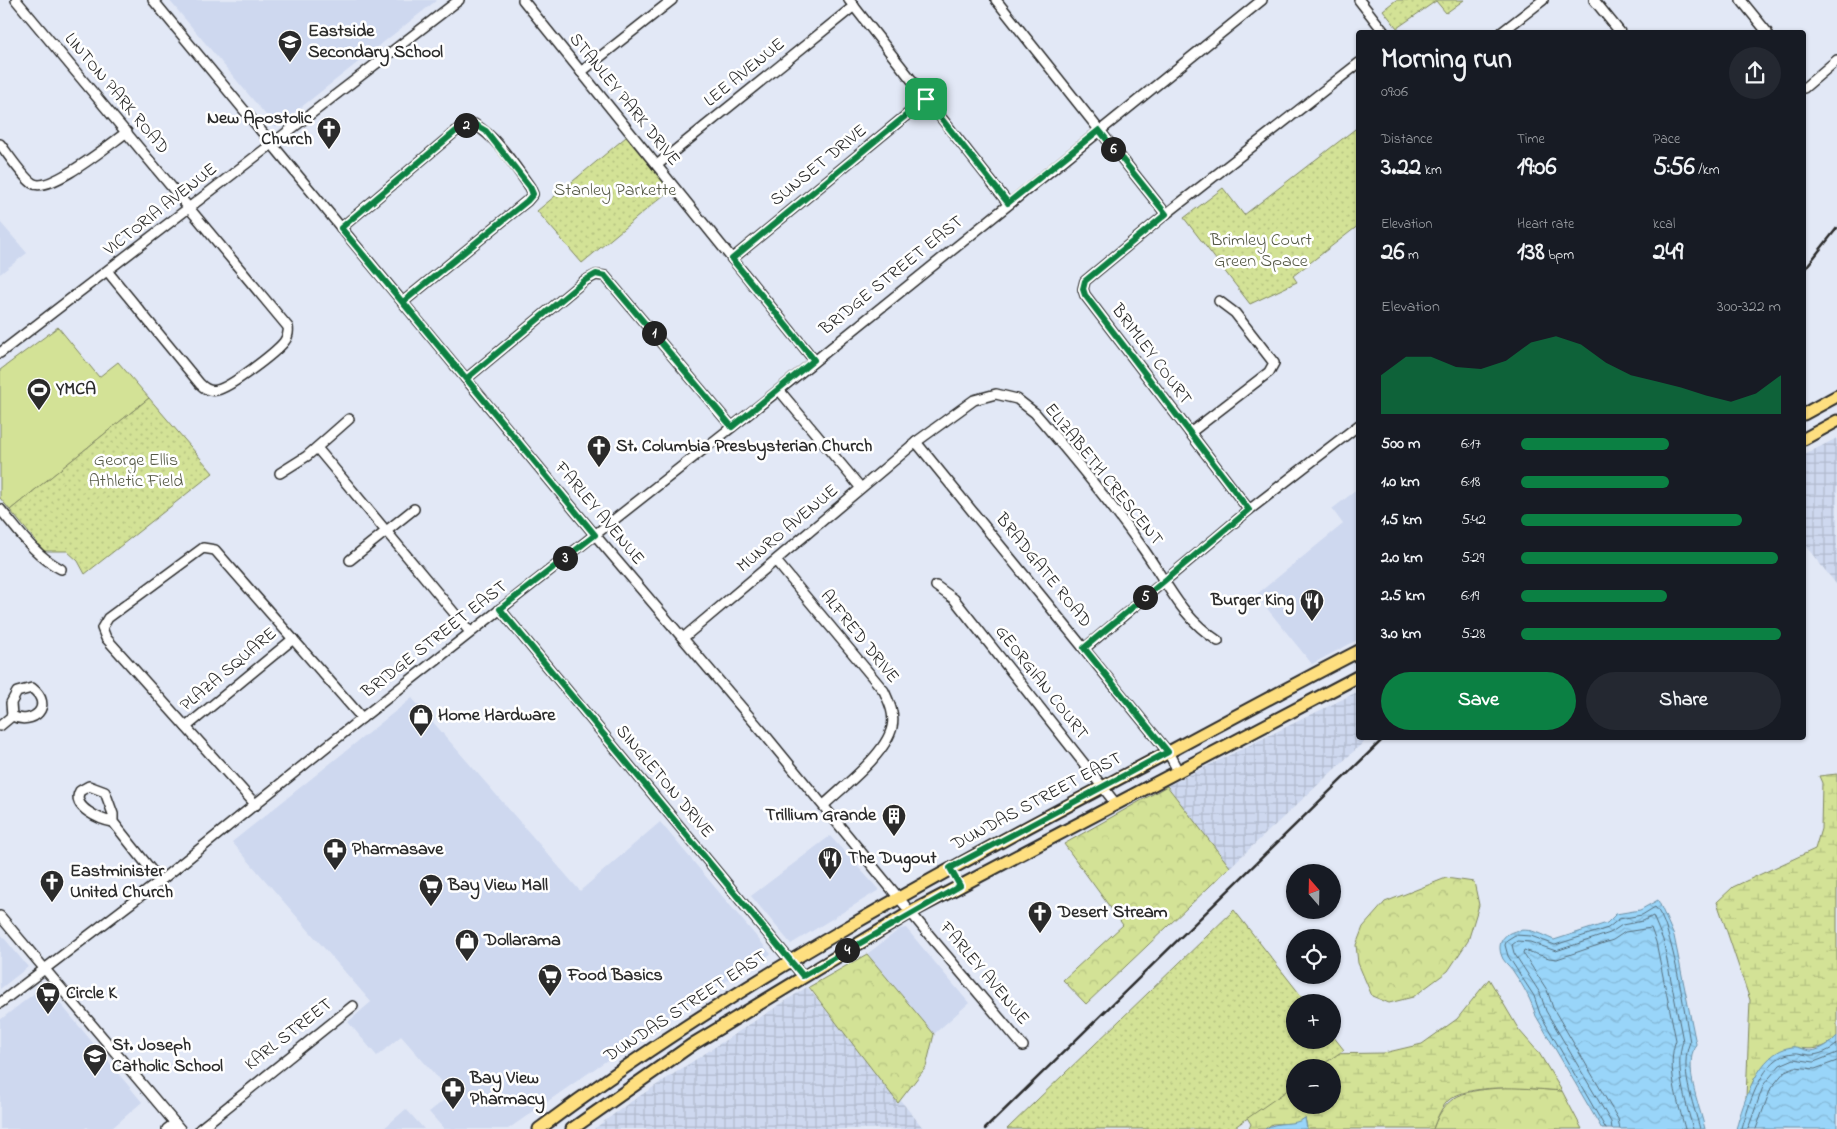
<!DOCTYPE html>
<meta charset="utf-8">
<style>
body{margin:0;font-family:"Indie Flower",sans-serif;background:#242831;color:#f1f3f6;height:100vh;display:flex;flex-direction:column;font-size:19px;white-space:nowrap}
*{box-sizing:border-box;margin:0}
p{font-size:16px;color:#9ea1a6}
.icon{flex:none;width:28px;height:28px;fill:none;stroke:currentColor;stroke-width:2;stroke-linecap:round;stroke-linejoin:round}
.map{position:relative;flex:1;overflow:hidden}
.panel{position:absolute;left:1356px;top:30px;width:450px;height:710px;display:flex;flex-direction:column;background:#171b24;border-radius:5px;box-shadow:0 1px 4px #0004}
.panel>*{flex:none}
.needle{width:32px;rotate:340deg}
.tools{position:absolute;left:1286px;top:864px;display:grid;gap:10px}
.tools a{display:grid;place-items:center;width:55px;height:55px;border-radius:50%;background:#171b24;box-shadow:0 1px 4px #0004;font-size:25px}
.pin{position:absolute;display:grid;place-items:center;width:42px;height:42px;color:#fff;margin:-21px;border-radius:10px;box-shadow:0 2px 8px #0006}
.km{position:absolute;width:25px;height:25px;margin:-12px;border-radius:50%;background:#222;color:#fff;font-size:14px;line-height:25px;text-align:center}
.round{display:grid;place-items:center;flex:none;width:52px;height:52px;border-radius:26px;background:#242831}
.headline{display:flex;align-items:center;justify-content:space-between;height:85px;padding:0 25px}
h1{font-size:28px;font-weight:800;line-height:38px}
.metrics{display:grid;grid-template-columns:repeat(3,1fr);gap:8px;height:85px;padding:5px 25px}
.metrics div{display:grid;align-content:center}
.metrics b{font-size:25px;font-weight:800}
.metrics small{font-size:14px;font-weight:400}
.metrics p{font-size:14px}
.chart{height:140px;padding:10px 25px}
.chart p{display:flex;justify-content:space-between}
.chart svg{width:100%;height:90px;margin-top:5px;fill:#0b8043;opacity:.7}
.button{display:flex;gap:10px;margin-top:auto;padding:10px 25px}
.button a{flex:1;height:58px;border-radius:30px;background:#0b8043;color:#fff;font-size:20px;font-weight:800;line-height:58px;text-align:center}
.button a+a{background:#242831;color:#f1f3f6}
ul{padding:0 25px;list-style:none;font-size:16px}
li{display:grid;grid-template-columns:80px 60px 1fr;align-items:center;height:38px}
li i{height:12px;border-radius:6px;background:#0b8043}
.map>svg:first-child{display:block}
</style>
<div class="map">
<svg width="1837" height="1129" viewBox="0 0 1837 1129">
<defs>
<pattern id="industrial-grid" width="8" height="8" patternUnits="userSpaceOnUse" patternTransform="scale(1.25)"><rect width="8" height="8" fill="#ced8ef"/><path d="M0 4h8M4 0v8" fill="none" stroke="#b1bacd"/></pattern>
<pattern id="forest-crowns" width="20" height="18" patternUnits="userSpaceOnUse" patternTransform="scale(1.25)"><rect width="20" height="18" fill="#d3e296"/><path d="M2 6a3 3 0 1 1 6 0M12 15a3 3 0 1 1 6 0" fill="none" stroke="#b5c281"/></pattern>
<pattern id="wetland-marsh" width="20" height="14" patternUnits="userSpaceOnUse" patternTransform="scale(1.25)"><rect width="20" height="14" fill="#d3e296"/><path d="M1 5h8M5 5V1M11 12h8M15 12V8" fill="none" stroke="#b5c281"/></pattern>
<pattern id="park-dots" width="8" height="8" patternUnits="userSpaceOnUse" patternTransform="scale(1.25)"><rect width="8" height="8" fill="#d3e296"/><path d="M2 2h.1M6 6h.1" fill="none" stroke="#b5c281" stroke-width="1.8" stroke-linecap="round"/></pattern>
<pattern id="water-waves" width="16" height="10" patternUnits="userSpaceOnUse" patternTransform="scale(1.25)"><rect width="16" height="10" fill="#99d5f9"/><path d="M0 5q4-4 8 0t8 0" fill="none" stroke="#84b7d6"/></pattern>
</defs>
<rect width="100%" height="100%" fill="#e2e8f6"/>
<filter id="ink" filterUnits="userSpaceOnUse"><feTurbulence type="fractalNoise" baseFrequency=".02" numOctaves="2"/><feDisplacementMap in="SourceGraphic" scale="10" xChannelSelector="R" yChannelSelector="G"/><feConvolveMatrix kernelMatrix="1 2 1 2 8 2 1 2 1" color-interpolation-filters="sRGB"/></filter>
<g filter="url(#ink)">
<g fill="#ced8ef">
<path d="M169,0H437L276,127Z"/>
<path d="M0,222L27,253L0,274Z"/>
<path d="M1359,488V639L1312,664L1256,595L1343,524L1332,509Z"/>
<path d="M412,698L580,891L660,822L771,954L682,1008L508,1129H444L429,1112L452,1094L401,1036L377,1056L348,1022L371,1002L232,842Z"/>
<path d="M830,836L879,890L791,944L751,896Z"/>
<path d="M906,928L969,1003L934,1034L867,954L900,929Z"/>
<path d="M0,933L28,967L0,989Z"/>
<path d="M45,985L142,1102L111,1129H89L87,1127L84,1129H0V1020Z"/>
<path d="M406,1109L424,1129H383Z"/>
</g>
<g fill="url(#industrial-grid)">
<path d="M1837,438V585L1804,544V455Z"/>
<path d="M1359,691V738H1368L1230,867L1167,786Z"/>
<path d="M807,987L924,1129H594L629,1103Z"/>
</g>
<path fill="#d3e296" stroke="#7f8660" d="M58,327L99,377L118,362L149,398L10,510L0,498V370Z"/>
<g fill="url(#forest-crowns)" stroke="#7f8660">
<path d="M1167,786L1230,867L1086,1004L1063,980L1123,925L1064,844Z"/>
<path d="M1446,878L1474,882L1479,905L1468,941L1448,971L1413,997L1389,1003L1372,996L1358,963L1356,945L1363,927L1385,902Z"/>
<path d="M867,954L934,1034L926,1067L898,1103L809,987Z"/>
<path d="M1510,1087L1562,1091L1582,1129H1433C1447,1088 1472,1091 1510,1087Z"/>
</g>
<g fill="url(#wetland-marsh)" stroke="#7f8660">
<path d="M1837,774V1036C1825,1051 1810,1050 1792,1047L1755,1077L1746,1098L1750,1000L1717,902L1733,887L1815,849L1821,829L1822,783L1819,776Z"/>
<path d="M1489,979L1519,1030L1539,1053L1562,1091C1534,1089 1474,1082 1450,1099C1442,1105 1436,1120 1433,1129H1307L1305,1118L1299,1123L1272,1124L1265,1129H1249L1251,1124L1246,1116L1295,1077V1105H1332V1068L1307,1067L1323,1054L1384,1053L1422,1044L1457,1019Z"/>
</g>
<g fill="url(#park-dots)" stroke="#7f8660">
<path d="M1396,0H1464L1446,13L1436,1L1397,28L1383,10Z"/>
<path d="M1359,126V225L1293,276L1297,282L1250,304L1184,218L1223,188L1244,215Z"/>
<path d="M626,137L670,190L582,263L537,211Z"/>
<path d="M149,398L213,473L85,574L78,561L67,551H44L10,510Z"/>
<path d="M1234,910L1306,1002H1295V1040H1332L1333,1036L1344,1050L1319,1067L1295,1068V1085L1232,1129H1007Z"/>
</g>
<g fill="url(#water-waves)" stroke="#6d91a7">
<path d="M1658,900L1674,936L1696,1044C1683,1067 1699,1104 1705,1129H1602L1536,1016C1531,1000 1524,987 1515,974C1512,968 1506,964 1503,959C1492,937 1513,927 1532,931C1539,933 1547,937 1554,940L1607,923L1616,914L1640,910Z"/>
<path d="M1837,1036V1129H1736C1744,1102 1758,1051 1792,1047C1798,1046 1805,1051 1811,1051C1821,1050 1831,1043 1837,1036Z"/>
<path d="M1305,1118L1307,1129H1265C1278,1120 1293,1127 1305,1118Z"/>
</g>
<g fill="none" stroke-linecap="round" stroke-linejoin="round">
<g stroke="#576f7d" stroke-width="1">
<path d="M1606,1129L1540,1014L1534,996L1508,956L1505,945L1507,940L1515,935L1531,936L1555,945L1608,928L1619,919L1642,915L1655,907C1672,922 1685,1016 1690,1042C1679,1069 1693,1102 1700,1129"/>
<path d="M1612,1129L1611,1122L1546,1011L1540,993L1514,953L1512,945L1517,941L1530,942L1556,951L1610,933L1622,925L1643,921L1653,916L1663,940L1683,1041C1674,1068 1686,1102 1693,1129"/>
<path d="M1620,1129L1618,1119L1553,1008L1547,990L1523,953L1524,950L1549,958L1557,959L1613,940L1625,932L1651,928L1656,942L1676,1040C1666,1067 1678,1102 1685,1129"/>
<path d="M1742,1129C1749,1105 1762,1055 1794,1053C1798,1052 1804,1055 1809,1055C1817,1056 1832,1050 1837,1044"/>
<path d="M1748,1129L1764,1084L1780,1065L1794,1059L1814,1062L1837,1053"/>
<path d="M1756,1129L1771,1088L1785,1071L1795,1067L1815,1069L1837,1061"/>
</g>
<defs>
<g id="minor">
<path d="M16,0L288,327C289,333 288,337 284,342C275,353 231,387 217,390C210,392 205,389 200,384L108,272"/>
<path d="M153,0L595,535L766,736L930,936L1023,1046"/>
<path d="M523,0L814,360"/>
<path d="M849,0L1008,203"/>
<path d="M996,0L1166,214"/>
<path d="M1359,0L1384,32"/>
<path d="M1594,0L1620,32"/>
<path d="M1741,0L1767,32"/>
<path d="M1502,32L1543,0"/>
<path d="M581,72L672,0"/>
<path d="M1804,88L1837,60"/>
<path d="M0,144C8,154 22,176 32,183C49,195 111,143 127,132"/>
<path d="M657,165L854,6"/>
<path d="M341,228L462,126L474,124C498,138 514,165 530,187L533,194L527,201L403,302"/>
<path d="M732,259L926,99"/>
<path d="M0,353L459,0"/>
<path d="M466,379L584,281L596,275L605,276L732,427"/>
<path d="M779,390L861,488"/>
<path d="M1190,433L1269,372L1274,363L1235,313L1219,301"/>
<path d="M916,442L1168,752L1178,771"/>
<path d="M317,448L470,632"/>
<path d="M280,473L307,456L349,419"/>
<path d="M0,509C18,530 35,556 61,569"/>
<path d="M1249,510L1085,295L1083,289L1085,281L1166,214L1359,63"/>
<path d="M350,560L414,509"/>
<path d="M776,561L884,691C889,702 895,714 892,727C886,754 844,786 824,805"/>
<path d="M936,586L954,599L1116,804"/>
<path d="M500,609L803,976"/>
<path d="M683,638L916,442L974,400L996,394L1017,399L1035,413C1073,457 1111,503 1144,550C1168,584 1181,617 1218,641"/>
<path d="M1085,648L1249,510L1359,425"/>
<path d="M32,688C55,706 33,726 12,716L11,703L17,692Z"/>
<path d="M0,726L12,716"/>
<path d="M186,727L293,639"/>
<path d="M256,805L106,638L102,628L108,618L203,548L215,550L362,718"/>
<path d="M113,822C101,820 70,807 80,791L89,786L105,792L113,814V822L160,881"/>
<path d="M0,916L180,1129"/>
<path d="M0,1003L160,881L362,718L779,390L1262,0"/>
<path d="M167,1129L175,1123"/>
<path d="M200,1129L353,1006"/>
</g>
<g id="major">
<path d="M1804,414L1837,396"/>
<path d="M1804,439L1837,421"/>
<path d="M539,1129C736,981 951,867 1169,752C1232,718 1295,684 1359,651"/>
<path d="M572,1129L693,1044L911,912L1359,676"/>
</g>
</defs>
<use href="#minor" stroke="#2b2b2b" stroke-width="12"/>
<use href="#major" stroke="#2b2b2b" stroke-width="15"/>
<use href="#minor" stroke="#fff" stroke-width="9"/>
<use href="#major" stroke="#fedf80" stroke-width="11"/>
<g stroke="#2b2b2b" stroke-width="2.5">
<path d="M1804,270L1837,228"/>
<path d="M985,1129L1384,738"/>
</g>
</g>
</g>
<g fill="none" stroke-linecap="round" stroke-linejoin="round" filter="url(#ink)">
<defs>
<path id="route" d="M926,99L732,259L814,360L732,427L605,276L596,274L584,281L466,379L341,228L462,126L474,124L486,131L530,187L533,194L527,201L403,302L595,535L500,609L803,976L960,886L950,868L1168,752L1084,648L1249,510L1085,295L1083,289L1085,281L1166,214L1099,130L1008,203L926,99"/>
</defs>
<use href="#route" stroke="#fff" stroke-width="10"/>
<use href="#route" stroke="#0b8043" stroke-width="6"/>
</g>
<defs>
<symbol id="school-pin" viewBox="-11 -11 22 30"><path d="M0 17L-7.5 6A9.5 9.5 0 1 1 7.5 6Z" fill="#2b2b2b" stroke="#fff"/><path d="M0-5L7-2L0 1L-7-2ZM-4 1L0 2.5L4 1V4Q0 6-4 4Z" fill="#fff"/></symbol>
<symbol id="church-pin" viewBox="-11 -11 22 30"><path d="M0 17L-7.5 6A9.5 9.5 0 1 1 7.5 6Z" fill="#2b2b2b" stroke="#fff"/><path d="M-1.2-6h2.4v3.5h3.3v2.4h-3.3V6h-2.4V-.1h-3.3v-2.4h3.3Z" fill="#fff"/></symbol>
<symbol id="stadium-pin" viewBox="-11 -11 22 30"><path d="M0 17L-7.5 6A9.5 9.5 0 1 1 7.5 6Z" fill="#2b2b2b" stroke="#fff"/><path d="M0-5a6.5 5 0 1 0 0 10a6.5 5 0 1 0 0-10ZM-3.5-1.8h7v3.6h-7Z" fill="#fff"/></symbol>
<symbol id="restaurant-pin" viewBox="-11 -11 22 30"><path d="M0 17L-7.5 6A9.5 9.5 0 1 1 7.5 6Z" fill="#2b2b2b" stroke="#fff"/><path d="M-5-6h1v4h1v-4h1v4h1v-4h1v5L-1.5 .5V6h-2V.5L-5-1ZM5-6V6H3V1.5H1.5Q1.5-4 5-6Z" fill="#fff"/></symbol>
<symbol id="shop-pin" viewBox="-11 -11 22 30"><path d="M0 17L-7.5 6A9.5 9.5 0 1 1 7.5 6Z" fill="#2b2b2b" stroke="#fff"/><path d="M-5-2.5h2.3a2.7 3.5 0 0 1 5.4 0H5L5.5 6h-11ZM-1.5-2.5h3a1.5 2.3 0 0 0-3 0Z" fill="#fff"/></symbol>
<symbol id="building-pin" viewBox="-11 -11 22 30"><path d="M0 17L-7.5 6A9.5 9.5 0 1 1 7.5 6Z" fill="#2b2b2b" stroke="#fff"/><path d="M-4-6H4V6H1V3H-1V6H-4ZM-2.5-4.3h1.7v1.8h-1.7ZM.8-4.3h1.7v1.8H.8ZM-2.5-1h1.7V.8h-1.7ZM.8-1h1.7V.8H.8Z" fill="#fff"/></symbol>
<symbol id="pharmacy-pin" viewBox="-11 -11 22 30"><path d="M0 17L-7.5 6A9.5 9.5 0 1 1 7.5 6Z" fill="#2b2b2b" stroke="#fff"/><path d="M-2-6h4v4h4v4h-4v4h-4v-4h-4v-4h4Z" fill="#fff"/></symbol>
<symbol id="supermarket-pin" viewBox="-11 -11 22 30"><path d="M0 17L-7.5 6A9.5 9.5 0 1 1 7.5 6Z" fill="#2b2b2b" stroke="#fff"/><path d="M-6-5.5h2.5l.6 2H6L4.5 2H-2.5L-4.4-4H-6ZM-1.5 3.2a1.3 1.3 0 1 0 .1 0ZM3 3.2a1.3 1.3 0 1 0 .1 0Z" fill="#fff"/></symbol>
</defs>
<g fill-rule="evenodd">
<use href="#school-pin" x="276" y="28" width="28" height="38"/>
<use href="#church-pin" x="315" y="115" width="28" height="38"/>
<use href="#stadium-pin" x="25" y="376" width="28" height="38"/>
<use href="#church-pin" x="585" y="433" width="28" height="38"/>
<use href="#restaurant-pin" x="1298" y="587" width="28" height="38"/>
<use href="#shop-pin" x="407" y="702" width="28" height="38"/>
<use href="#building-pin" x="880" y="802" width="28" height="38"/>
<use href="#pharmacy-pin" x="321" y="836" width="28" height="38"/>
<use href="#restaurant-pin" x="816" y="845" width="28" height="38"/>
<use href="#church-pin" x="38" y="868" width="28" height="38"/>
<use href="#supermarket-pin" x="417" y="872" width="28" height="38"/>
<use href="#church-pin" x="1026" y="899" width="28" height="38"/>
<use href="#shop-pin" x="453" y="927" width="28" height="38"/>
<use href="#supermarket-pin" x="536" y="962" width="28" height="38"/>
<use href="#supermarket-pin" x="34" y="980" width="28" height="38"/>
<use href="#school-pin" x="81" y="1042" width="28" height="38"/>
<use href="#pharmacy-pin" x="439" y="1075" width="28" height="38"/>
</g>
<g text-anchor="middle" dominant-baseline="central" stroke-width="5" stroke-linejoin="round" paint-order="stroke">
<g font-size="18" font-weight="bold" fill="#2b2b2b" stroke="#fff" text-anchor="start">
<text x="308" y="32">Eastside<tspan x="308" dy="21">Secondary School</tspan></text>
<text x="312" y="119" text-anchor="end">New Apostolic<tspan x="312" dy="21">Church</tspan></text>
<text x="56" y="390">YMCA</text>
<text x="616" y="447">St. Columbia Presbysterian Church</text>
<text x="1294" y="601" text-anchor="end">Burger King</text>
<text x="438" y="716">Home Hardware</text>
<text x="876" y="816" text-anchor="end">Trillium Grande</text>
<text x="352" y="850">Pharmasave</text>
<text x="848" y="859">The Dugout</text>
<text x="70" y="872">Eastminister<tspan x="70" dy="21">United Church</tspan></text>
<text x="448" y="886">Bay View Mall</text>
<text x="1058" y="913">Desert Stream</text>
<text x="484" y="941">Dollarama</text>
<text x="568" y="976">Food Basics</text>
<text x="66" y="994">Circle K</text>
<text x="112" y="1046">St. Joseph<tspan x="112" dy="21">Catholic School</tspan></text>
<text x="470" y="1079">Bay View<tspan x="470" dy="21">Pharmacy</tspan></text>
</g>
<g font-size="18" fill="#2b2b2b" stroke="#fff">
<text transform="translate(745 73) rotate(-39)">LEE AVENUE</text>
<text transform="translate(116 94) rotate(50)">LINTON PARK ROAD</text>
<text transform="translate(624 100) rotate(51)">STANLEY PARK DRIVE</text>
<text transform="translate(819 166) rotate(-39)">SUNSET DRIVE</text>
<text transform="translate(161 210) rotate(-38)">VICTORIA AVENUE</text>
<text transform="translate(892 276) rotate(-39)">BRIDGE STREET EAST</text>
<text transform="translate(1151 355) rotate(53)">BRIMLEY COURT</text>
<text transform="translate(1103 475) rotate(51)">ELIZABETH CRESCENT</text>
<text transform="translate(599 514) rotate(50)">FARLEY AVENUE</text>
<text transform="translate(788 529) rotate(-40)">MUNRO AVENUE</text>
<text transform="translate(1043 571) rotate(51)">BRADGATE ROAD</text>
<text transform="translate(859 637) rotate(51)">ALFRED DRIVE</text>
<text transform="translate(435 640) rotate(-38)">BRIDGE STREET EAST</text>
<text transform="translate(229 670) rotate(-40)">PLAZA SQUARE</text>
<text transform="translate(1041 683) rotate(52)">GEORGIAN COURT</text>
<text transform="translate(664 782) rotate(50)">SINGLETON DRIVE</text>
<text transform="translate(1037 802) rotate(-28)">DUNDAS STREET EAST</text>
<text transform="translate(984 974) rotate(50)">FARLEY AVENUE</text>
<text transform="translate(686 1007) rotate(-33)">DUNDAS STREET EAST</text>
<text transform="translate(289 1035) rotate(-38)">KARL STREET</text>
</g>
<g font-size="18" fill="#555946" stroke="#fff">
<text x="615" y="191">Stanley Parkette</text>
<text x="1261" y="241">Brimley Court<tspan x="1261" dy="21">Green Space</tspan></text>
<text x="136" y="461">George Ellis<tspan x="136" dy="21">Athletic Field</tspan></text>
</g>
</g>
</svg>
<div class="tools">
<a><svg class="needle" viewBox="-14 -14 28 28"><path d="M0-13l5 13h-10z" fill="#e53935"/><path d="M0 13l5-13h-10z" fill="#9ea1a6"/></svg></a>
<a><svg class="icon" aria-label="locate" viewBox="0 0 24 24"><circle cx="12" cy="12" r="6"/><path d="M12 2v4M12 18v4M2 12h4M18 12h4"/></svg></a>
<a>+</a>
<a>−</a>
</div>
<div class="pin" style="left:926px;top:99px;background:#1e9e55"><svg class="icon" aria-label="arrive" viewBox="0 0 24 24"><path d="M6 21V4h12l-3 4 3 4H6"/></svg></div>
<b class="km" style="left:654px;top:333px">1</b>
<b class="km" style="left:466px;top:125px">2</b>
<b class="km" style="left:565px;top:558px">3</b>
<b class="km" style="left:847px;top:950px">4</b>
<b class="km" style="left:1145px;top:597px">5</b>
<b class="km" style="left:1113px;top:149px">6</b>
<section class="panel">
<div class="headline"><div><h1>Morning run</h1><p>09:06</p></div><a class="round"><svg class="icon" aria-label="share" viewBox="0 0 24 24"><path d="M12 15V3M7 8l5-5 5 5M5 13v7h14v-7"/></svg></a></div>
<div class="metrics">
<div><p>Distance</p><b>3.22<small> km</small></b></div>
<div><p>Time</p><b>19:06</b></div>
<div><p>Pace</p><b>5:56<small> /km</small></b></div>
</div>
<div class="metrics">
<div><p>Elevation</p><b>26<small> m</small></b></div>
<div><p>Heart rate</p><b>138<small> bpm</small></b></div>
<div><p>kcal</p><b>249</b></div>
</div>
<div class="chart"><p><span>Elevation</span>300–322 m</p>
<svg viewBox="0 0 160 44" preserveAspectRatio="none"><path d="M0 44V25L10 16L20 16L30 21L40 22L50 18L60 9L70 6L80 10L90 19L100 25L110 28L120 31L130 35L140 38L150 34L160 25V44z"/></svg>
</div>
<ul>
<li><b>500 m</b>6:17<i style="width:57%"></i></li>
<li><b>1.0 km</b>6:18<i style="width:57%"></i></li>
<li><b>1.5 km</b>5:42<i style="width:85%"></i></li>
<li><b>2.0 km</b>5:29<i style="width:99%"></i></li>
<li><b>2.5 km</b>6:19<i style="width:56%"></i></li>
<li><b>3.0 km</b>5:28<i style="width:100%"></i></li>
</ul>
<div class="button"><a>Save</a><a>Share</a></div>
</section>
</div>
